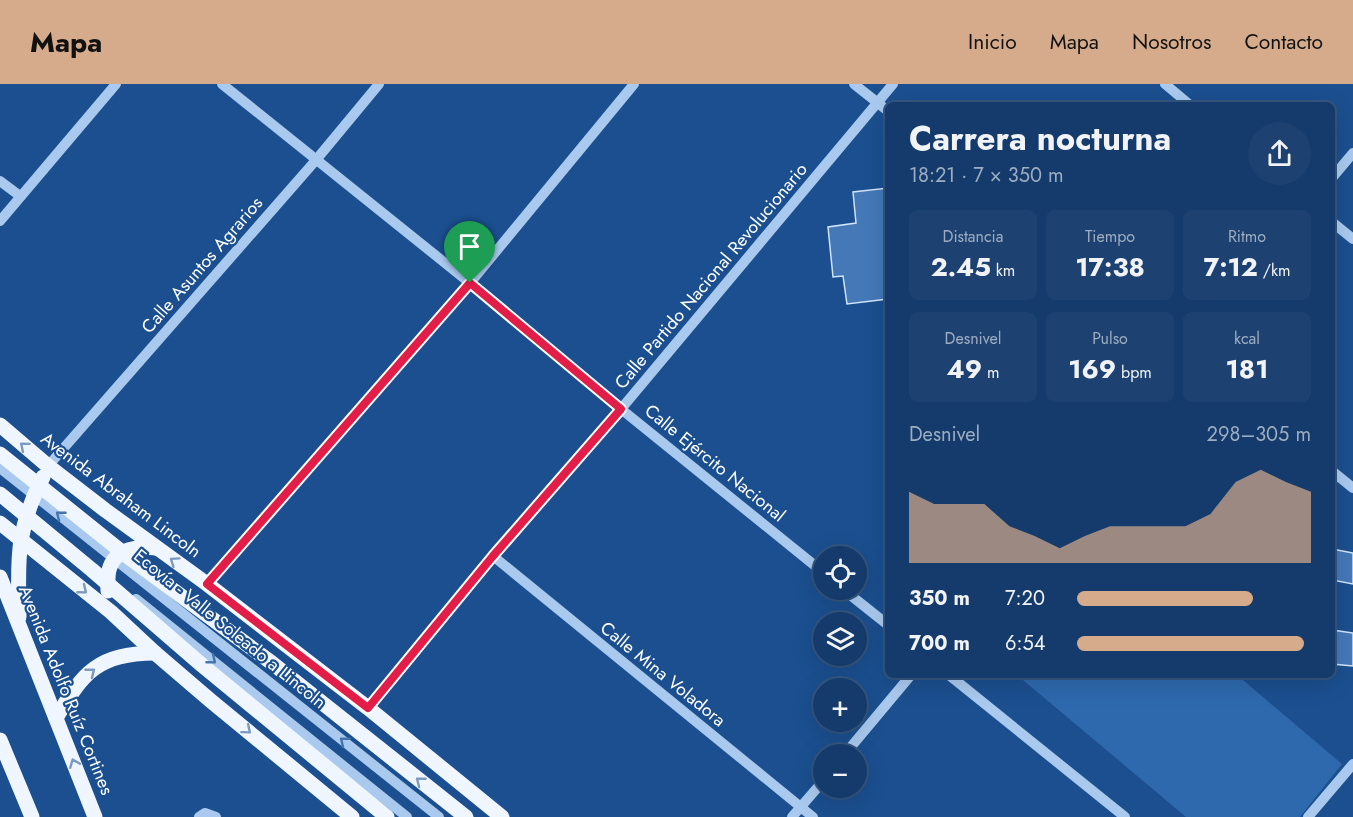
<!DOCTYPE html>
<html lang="es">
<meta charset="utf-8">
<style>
body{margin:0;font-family:Jost,sans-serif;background:#1d4271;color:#f1f3f6;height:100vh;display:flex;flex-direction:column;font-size:22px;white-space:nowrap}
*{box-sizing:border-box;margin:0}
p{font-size:20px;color:#9dadc1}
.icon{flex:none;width:33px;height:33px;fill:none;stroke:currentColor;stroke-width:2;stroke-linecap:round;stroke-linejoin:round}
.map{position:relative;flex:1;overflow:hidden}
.panel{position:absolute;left:885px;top:18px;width:450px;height:576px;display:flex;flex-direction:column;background:#143b6b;border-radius:9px;box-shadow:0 6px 24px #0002,0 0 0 2px #33557e}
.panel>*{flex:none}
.buttons{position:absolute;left:813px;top:462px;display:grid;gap:12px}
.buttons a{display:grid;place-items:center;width:54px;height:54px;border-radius:50%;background:#143b6b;box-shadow:0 6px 24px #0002,0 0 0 2px #33557e;font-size:30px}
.pin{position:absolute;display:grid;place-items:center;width:51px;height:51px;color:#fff;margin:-62px -26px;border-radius:50% 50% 50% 0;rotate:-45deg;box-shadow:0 0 6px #0007}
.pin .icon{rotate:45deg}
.round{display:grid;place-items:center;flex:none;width:63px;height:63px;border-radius:32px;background:#1d4271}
.summary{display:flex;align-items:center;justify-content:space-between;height:102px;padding:0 24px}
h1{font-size:33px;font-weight:700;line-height:45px}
.figures{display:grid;grid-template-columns:repeat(3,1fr);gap:9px;height:102px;padding:6px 24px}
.figures div{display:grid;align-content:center;border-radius:9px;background:#1d4271;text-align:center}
.figures b{font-size:26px;font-weight:700}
.figures small{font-size:16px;font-weight:400}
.figures p{font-size:16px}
.chart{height:168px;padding:12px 24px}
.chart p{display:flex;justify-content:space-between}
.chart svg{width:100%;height:108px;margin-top:6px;fill:#d6ab8b;opacity:.7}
ul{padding:0 24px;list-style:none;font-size:20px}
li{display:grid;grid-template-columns:96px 72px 1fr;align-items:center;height:45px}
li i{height:15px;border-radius:8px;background:#d6ab8b}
header{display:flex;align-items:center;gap:36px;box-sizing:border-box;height:84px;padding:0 30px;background:#d6ab8b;color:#111}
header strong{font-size:28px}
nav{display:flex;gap:33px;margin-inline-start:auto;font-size:21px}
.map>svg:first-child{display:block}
</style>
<header>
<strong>Mapa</strong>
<nav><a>Inicio</a><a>Mapa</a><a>Nosotros</a><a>Contacto</a></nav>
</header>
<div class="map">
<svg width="1353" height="733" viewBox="0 0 1353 733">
<rect width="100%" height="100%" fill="#1b4f8f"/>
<path fill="#2e69ad" d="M1017,591H1237L1342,680L1300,733H1186Z"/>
<g fill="#4478b7" stroke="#cfe3fa" stroke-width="1.5">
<path d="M888,104V215L847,220L843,192L833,193L828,143L856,139L853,108Z"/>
<path d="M1332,465L1353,469V500L1332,496Z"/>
<path d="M1332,546L1353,549V582L1332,580Z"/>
</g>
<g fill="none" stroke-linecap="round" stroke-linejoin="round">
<g stroke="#a9c9ee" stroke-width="10">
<path d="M222,0L470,199L621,325L824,489"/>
<path d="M854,0L888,27"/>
<path d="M1165,0L1190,21"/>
<path d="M1332,94L1353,69"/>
<path d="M0,97L20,112"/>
<path d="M0,137L116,0"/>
<path d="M1332,138L1353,155"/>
<path d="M48,382L316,76L379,0"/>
<path d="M0,384L439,733"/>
<path d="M1332,387L1353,404"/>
<path d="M493,472L813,733"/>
<path d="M207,500L470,199L634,0"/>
<path d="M844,506L888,541"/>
<path d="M136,515L407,733"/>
<path d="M949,591L1125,733"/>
<path d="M368,624L493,472L621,325L893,0"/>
<path d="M845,670L911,591"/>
<path d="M199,733L205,729L216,733"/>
<path d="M792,733L824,696"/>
<path d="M1308,733L1353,680"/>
</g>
<g stroke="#f0f6ff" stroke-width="15">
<path d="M0,341L48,382L105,426L207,500L368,624L502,733"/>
<path d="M0,370L127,472L272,579L466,733"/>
<path d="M0,410L92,486L203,582L387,733"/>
<path d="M0,439L111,528L155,569L211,617L352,733"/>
<path d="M0,493L95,733"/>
<path d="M108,507C108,499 107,490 110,483C117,464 139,462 156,464"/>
<path d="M19,533C19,507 17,481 21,456C25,434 33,412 43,393"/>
<path d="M56,634C84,587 98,570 155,569"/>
<path d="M0,656L32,733"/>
</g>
</g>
<defs><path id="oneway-chevron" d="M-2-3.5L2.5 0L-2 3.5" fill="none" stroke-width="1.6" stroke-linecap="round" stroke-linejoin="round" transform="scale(1.5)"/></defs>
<g stroke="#7b9ac1">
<use href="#oneway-chevron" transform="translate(24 362) rotate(-140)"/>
<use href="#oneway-chevron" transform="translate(174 477) rotate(-145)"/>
<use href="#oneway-chevron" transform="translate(83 506) rotate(39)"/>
<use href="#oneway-chevron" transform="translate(91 588) rotate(-39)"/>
<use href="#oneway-chevron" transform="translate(247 646) rotate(40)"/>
<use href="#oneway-chevron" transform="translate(74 679) rotate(-112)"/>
<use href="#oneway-chevron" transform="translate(420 697) rotate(-142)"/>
</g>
<g stroke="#4674ac">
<use href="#oneway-chevron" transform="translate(60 431) rotate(-142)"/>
<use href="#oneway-chevron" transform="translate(212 576) rotate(39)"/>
<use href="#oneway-chevron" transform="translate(344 657) rotate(-141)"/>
</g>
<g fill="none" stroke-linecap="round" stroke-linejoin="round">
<defs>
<path id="route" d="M470,199L621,325L493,472L368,624L207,500Z"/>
</defs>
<use href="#route" stroke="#fff" stroke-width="12"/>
<use href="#route" stroke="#e11d48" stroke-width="8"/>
</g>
<g text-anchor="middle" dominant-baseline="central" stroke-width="4.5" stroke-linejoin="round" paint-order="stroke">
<g font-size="18" fill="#fff" stroke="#1b4f8f">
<text transform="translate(202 181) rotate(-49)">Calle Asuntos Agrarios</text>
<text transform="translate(711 192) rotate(-50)">Calle Partido Nacional Revolucionario</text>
<text transform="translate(715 379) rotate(39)">Calle Ejército Nacional</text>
<text transform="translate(121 411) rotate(37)">Avenida Abraham Lincoln</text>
<text transform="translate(230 545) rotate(39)">Ecovía - Valle Soleado a Lincoln</text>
<text transform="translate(663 590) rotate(39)">Calle Mina Voladora</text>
<text transform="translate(66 606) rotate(68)">Avenida Adolfo Ruíz Cortines</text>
</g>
</g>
</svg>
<div class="buttons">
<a><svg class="icon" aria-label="locate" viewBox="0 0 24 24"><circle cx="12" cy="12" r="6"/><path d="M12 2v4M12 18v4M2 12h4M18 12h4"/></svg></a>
<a><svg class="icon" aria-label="layers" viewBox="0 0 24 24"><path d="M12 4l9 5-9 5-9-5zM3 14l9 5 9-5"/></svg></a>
<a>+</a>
<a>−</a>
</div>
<div class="pin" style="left:470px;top:199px;background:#1e9e55"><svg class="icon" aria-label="arrive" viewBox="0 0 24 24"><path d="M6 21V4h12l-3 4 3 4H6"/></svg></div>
<section class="panel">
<div class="summary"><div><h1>Carrera nocturna</h1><p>18:21 · 7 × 350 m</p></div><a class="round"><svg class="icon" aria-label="share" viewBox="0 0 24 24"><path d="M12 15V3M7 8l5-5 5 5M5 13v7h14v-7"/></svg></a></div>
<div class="figures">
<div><p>Distancia</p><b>2.45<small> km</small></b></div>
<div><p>Tiempo</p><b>17:38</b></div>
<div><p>Ritmo</p><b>7:12<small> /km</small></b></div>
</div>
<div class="figures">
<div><p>Desnivel</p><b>49<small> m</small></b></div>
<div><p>Pulso</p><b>169<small> bpm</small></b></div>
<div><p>kcal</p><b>181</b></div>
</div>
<div class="chart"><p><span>Desnivel</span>298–305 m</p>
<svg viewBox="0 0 160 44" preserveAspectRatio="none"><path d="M0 44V15L10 20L20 20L30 20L40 29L50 33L60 38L70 33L80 29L90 29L100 29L110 29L120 24L130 11L140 6L150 11L160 15V44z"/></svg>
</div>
<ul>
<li><b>350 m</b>7:20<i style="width:75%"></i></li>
<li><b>700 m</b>6:54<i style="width:97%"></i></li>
</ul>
</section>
</div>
